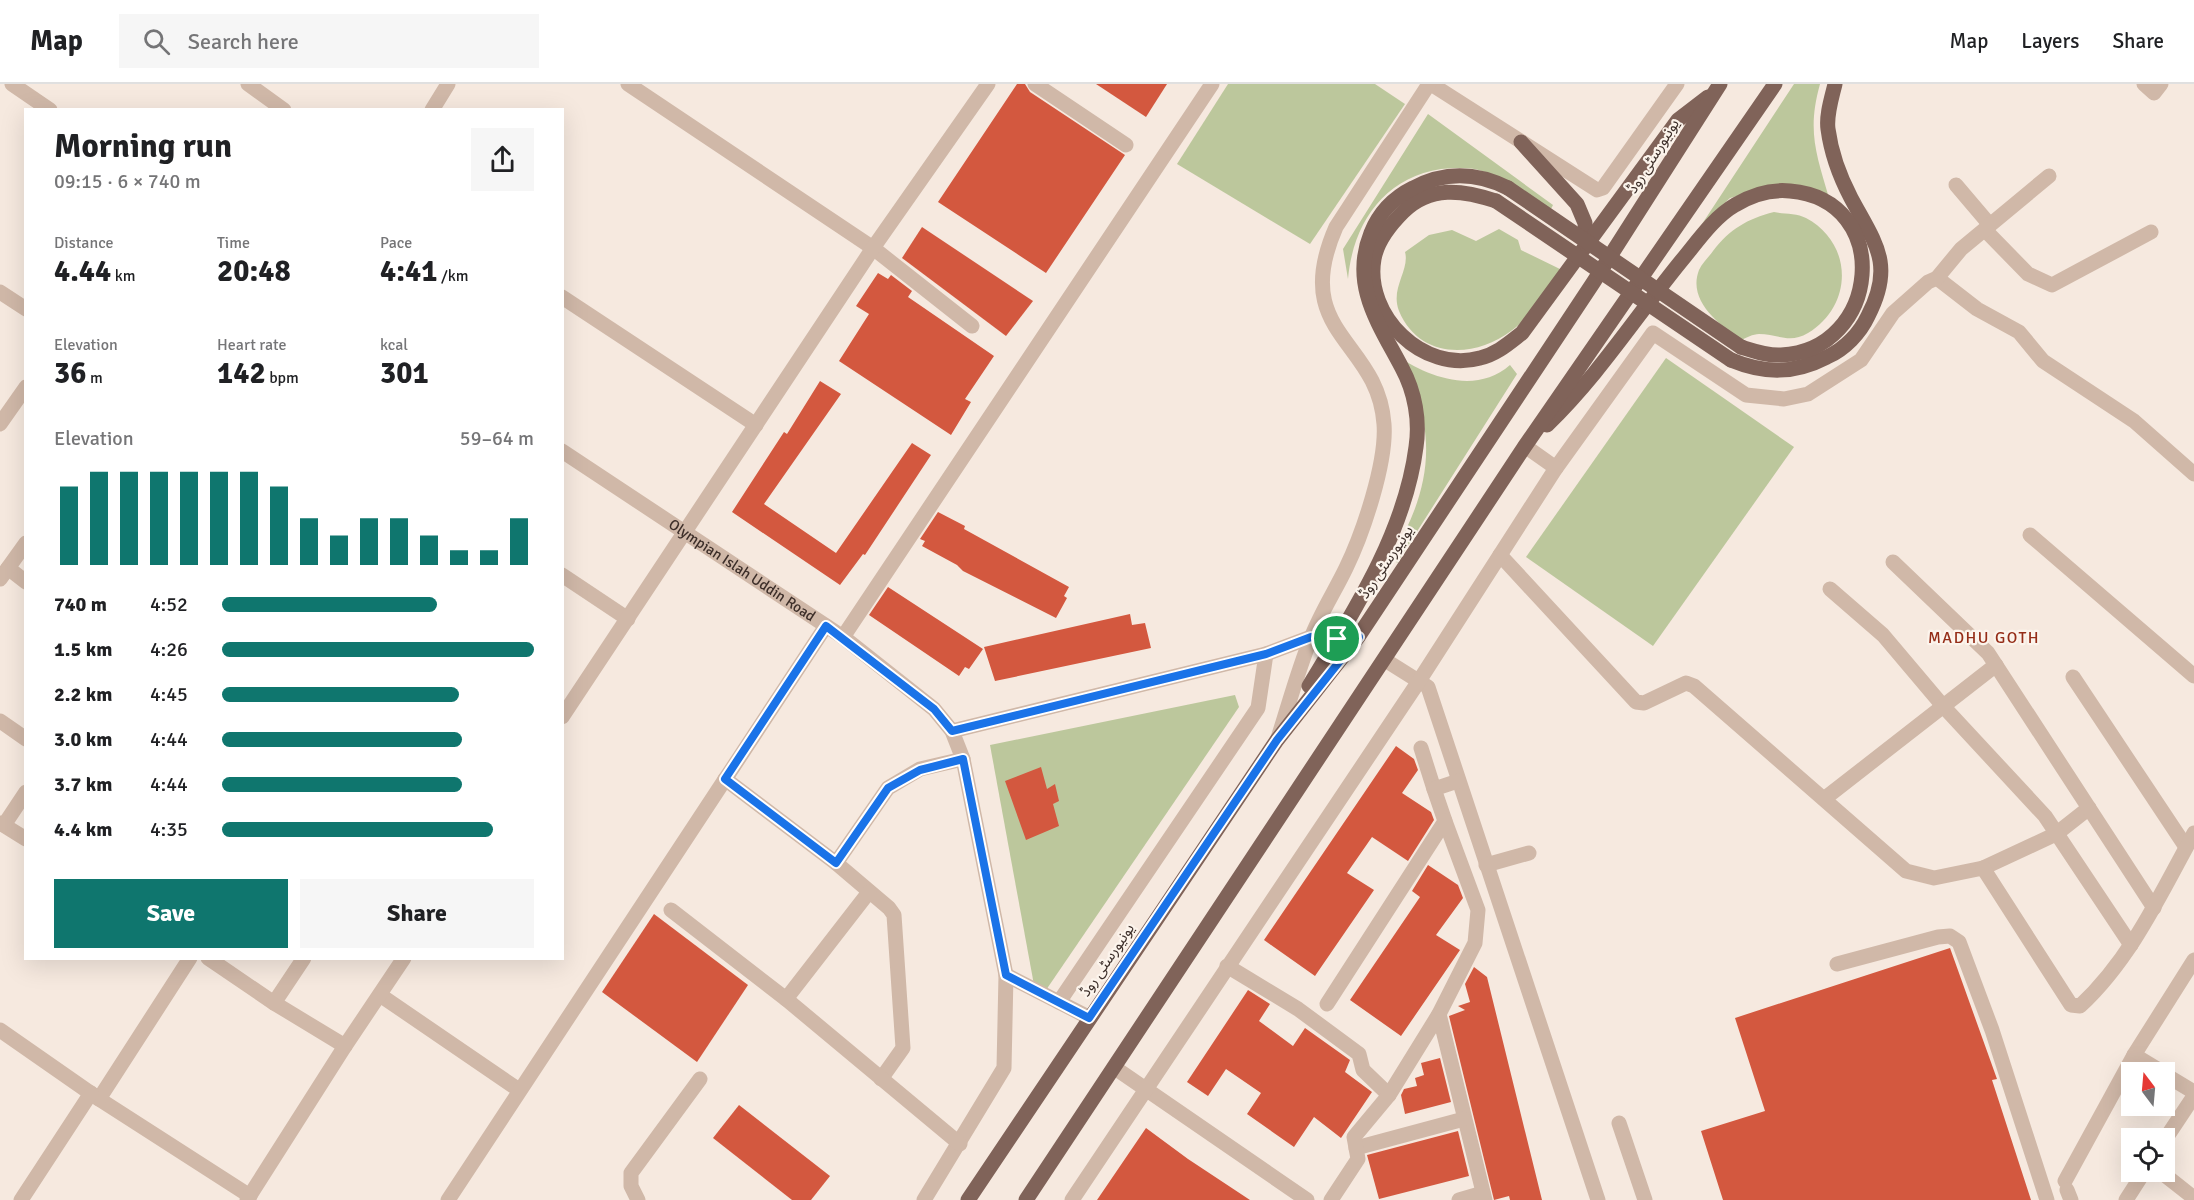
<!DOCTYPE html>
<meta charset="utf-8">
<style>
body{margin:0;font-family:Signika,"Noto Sans Arabic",sans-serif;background:#f6f6f6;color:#202124;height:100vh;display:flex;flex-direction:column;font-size:22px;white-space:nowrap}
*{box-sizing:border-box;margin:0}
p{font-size:20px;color:#757577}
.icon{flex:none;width:33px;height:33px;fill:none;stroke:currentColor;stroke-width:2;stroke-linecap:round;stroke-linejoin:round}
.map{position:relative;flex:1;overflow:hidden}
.sheet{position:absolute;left:24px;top:24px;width:540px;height:852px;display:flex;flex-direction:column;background:#fff;border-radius:0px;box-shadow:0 6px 24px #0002}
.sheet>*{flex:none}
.needle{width:39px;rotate:344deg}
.tools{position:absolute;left:2121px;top:978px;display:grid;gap:12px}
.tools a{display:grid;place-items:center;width:54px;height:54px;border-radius:0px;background:#fff;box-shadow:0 6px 24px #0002;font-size:30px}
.pin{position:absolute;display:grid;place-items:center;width:51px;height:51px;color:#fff;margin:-26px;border:3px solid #fff;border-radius:50%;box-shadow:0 2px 6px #0007}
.round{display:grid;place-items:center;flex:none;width:63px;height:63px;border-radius:0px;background:#f6f6f6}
.head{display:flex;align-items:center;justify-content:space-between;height:102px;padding:0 30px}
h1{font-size:33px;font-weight:800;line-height:45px}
.figures{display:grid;grid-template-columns:repeat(3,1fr);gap:9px;height:102px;padding:6px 30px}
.figures div{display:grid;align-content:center}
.figures b{font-size:30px;font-weight:800}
.figures small{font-size:16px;font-weight:400}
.figures p{font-size:16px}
.chart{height:168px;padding:12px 30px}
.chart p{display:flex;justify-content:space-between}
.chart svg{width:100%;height:108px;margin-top:6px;stroke:#0f766e;stroke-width:6}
.action{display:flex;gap:12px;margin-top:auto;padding:12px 30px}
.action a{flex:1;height:69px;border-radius:0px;background:#0f766e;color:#fff;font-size:24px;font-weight:800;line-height:69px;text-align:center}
.action a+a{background:#f6f6f6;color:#202124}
ul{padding:0 30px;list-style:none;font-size:20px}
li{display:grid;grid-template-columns:96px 72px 1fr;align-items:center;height:45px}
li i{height:15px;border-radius:8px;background:#0f766e}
header{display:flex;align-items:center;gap:36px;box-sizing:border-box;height:84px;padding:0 30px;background:#fff;border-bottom:2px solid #e0e0e0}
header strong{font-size:28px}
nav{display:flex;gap:33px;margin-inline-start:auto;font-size:21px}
.search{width:420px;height:54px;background:#f6f6f6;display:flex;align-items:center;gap:15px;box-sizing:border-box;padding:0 21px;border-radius:0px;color:#757577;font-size:22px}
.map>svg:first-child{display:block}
</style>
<header>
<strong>Map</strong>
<div class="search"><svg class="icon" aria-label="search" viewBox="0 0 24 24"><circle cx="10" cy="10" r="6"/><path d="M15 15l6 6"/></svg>Search here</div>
<nav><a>Map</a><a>Layers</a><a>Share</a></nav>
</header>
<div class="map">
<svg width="2194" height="1116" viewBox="0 0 2194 1116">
<rect width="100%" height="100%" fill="#f6e9df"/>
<g fill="#bcc79c">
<path d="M1228,0H1375L1405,20L1310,160L1177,80Z"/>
<path d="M1794,0H1820C1807,47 1816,69 1829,114L1755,107L1730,114L1702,140Z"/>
<path d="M1428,30L1553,121L1551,125C1529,112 1507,95 1482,87C1470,83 1455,84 1441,85C1384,94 1353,139 1348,195L1343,165Z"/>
<path d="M1774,128C1784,130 1797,129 1806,134C1853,159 1854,221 1808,249C1790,260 1777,250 1759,250C1753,250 1746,254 1741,256C1720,241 1687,217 1699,186C1702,179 1709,173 1713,167C1730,145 1747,135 1774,128Z"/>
<path d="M1499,145L1518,156L1521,166L1562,186C1546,206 1532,232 1511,247C1474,275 1419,275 1399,227C1390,204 1410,186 1405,168L1429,151L1452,146L1476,157Z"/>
<path d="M1393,269C1425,292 1475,312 1510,281L1517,290L1397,479L1393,469C1422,422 1437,369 1417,314C1411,299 1401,284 1393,269Z"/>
<path d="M1666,274L1794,363L1653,562L1526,473Z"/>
<path d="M1235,611L1239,623L1044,909L1034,901L990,661Z"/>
</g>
<g fill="#d3583f">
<path d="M1017,0H1025L1030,8L1125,71L1046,189L938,118Z"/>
<path d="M1096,0H1167L1146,33Z"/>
<path d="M922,143L1033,217L1006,252L902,174Z"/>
<path d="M878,189L888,195L891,191L912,207L908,213L994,272L965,315L971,318L951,351L839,277L869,230L856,222Z"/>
<path d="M820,297L841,310L764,420L836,469L912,359L931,371L865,471L863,470L840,501L732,428L784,348L787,350Z"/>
<path d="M938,428L965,442L964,445L1069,503L1064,512L1067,514L1056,534L963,487L957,481L922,462L925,457L920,455Z"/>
<path d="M888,503L983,565L969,585L965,583L959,592L869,531Z"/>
<path d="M1130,530L1132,541L1145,539L1151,564L995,597L984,563Z"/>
<path d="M1396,662L1414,675L1418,686L1402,709L1431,728L1434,736L1408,777L1372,753L1347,789L1374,806L1315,892L1264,856Z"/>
<path d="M1041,683L1047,705L1055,700L1059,717L1053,720L1059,742L1026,756L1005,697Z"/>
<path d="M1428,781L1458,801L1463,814L1436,851L1460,866L1401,952L1350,916L1420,813L1412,807Z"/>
<path d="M654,830L748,901L697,978L602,908Z"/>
<path d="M1950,864L1997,995L1992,996L2031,1116H1723L1701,1047L1765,1027L1735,934Z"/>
<path d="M1474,883L1487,893L1542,1116H1510L1509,1112L1494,1116L1449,932L1465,926L1458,922L1470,918L1465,900Z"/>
<path d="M1248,906L1270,920L1259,937L1293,962L1305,944L1350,976L1345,988L1372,1008L1341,1054L1314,1033L1294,1063L1247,1030L1261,1009L1226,985L1208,1012L1187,998Z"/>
<path d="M1440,974L1451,1018L1405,1030L1401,1011L1404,1005L1417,1002L1415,994L1424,991L1421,979Z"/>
<path d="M739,1021L830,1092L811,1116H792L713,1054Z"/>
<path d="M1146,1044L1188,1075L1250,1116H1097Z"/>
<path d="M1458,1047L1469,1092L1379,1115L1367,1071Z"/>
</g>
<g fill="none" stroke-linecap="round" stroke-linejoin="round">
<g stroke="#d0b8a8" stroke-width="15">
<path d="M12,0L50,26"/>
<path d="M248,0L284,26"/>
<path d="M628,0L873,164L972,242"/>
<path d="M1035,0L1126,61"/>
<path d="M1431,0L1597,106L1603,104L1677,0"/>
<path d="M2144,0L2154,9L2161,0"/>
<path d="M432,26L448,0"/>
<path d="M1956,101L1990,141"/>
<path d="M1985,146L2028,190L2052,201L2151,148"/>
<path d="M1937,194L1977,225L2019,248L2043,277L2134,337L2194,390"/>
<path d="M0,208L26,225"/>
<path d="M562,213L756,341"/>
<path d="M0,340L26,303"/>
<path id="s1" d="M562,367L843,553L934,625L952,647L963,675L1006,891L1004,984L924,1116"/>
<path d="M1556,384L1653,249L1746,311L1784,315L1808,310L1861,276L1893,229L1928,198L1937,194L1961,165L2049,92"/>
<path d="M2030,451L2194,592"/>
<path d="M1500,471L1636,618L1644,619L1686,599L1694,602L1906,787L1934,794L1983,784L2056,750L2089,724"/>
<path d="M1893,478L1988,569L2154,824"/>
<path d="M8,484L26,498"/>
<path d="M562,491L628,535"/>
<path d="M0,495L26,459"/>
<path d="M1830,505L1883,551L1943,622L2045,732L2131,861"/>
<path d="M843,553L1212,0"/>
<path d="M1385,576L1428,603L1598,1116"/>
<path d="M2073,593L2186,763"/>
<path d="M562,633L873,164L988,0"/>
<path d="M0,637L26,655"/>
<path d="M952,647L1266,570L1311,553L1337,555L1358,553"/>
<path d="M1278,654C1289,620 1298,586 1311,554C1320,530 1335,507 1346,484C1363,449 1387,378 1384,340C1378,255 1289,250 1336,143L1429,0"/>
<path d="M1421,664L1434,705"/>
<path d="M725,695L836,779L889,824L894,831L903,964L881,995"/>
<path d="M1824,715L1996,581"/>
<path d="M0,739L26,755"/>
<path d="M4,741L26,708"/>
<path d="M836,779L888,704L920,685L963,675"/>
<path d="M1486,781L1529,769"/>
<path d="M1983,784L2071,921L2080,922C2131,875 2161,809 2194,749"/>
<path d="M671,826L786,915L960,1060"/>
<path d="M208,874L274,919L345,962"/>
<path d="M1837,880L1938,853L1950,852L1959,858L1992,946L2047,1116"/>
<path d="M1227,882L1298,925L1359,970L1363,986L1389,1011"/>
<path d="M1006,891L1090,934"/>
<path d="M380,911L519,1006"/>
<path d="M786,915L869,808"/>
<path d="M1059,918L1258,624L1266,570"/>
<path d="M274,919L304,874"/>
<path d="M1327,920L1445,737L1434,705L1458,697"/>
<path d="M1439,930L1485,1116"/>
<path d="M0,946L99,1015L250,1112"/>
<path d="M2134,971L2162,988"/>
<path d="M1115,984L1307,1116"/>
<path d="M2164,990L2194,1008"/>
<path d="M99,1015L190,874"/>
<path d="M1619,1039L1645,1116"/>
<path d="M2164,1057L2194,1012"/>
<path d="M1356,1064L1464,1035"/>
<path d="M2161,1088L2194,1114"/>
<path d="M2065,1097L2134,971L2194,876"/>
<path d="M2067,1106L2071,1116"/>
<path d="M21,1116L91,1009"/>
<path d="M247,1116L345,962L404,874"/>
<path d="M448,1116L826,542"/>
<path d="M638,1116L631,1102V1089L700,995"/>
<path d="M1072,1116L1419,597L1556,384L1525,362"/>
<path d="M1331,1116L1358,1075L1354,1053L1389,1011L1439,930L1475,859L1478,826L1445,737"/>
<path d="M1459,1116L1483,1109"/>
<path d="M2126,1116L2144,1088"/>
</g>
<g stroke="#806359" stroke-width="15">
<path d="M1521,58L1577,120L1585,139L1586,160"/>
<path d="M1496,117C1463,106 1430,101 1403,128C1391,140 1377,158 1374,175C1364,231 1423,290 1480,274C1497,270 1509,259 1522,249L1678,36L1708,13"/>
<path d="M1731,276C1765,290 1794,290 1827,273C1845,265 1860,249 1868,232C1895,180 1875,159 1851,114C1840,93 1831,68 1828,45C1826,31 1832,13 1835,0"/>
<path d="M1547,341C1598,292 1637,231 1682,176C1697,158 1714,133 1735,121C1753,110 1770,105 1790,107C1895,116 1880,267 1781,271C1768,272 1754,267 1741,263"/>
<path d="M1309,602C1353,529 1405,449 1416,363C1420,337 1415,308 1402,284C1379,240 1350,201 1371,149C1379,129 1393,114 1413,104C1445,87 1476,88 1508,104"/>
<path d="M968,1116L1277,656L1358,553L1593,199L1720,0"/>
<path d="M1026,1116L1525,362L1775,0"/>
</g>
<g stroke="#806359" stroke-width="15">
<path d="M1508,104L1741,263"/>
<path d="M1496,117L1731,276"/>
</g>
</g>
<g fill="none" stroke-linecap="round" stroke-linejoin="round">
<defs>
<path id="route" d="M826,542L934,625L952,647L1266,570L1311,553L1337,555L1359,553L1277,656L1089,934L1006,891L963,675L920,686L888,704L836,779L725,695Z"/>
</defs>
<use href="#route" stroke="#fff" stroke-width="12"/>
<use href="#route" stroke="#1a73e8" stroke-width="8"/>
</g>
<g text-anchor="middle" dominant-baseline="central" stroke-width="4.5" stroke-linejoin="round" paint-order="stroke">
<g font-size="15" fill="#3c2e29" stroke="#fcf4ec">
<text transform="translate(1653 72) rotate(-58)">یونیورسٹی روڈ</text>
<text transform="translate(1386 478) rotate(-56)">یونیورسٹی روڈ</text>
<text stroke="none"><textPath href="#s1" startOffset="216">Olympian Islah Uddin Road</textPath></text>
<text transform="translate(1107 876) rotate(-56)">یونیورسٹی روڈ</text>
</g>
<g font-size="16" letter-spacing="1.5" fill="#952d18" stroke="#fcf4ec">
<text x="1984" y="554">MADHU GOTH</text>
</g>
</g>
</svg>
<div class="tools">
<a><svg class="needle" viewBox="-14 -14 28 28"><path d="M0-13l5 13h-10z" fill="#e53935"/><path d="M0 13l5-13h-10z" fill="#757577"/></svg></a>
<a><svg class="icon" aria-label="locate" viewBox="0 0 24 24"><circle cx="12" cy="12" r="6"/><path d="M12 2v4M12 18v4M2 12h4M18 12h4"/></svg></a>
</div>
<div class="pin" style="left:1337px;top:555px;background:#1e9e55"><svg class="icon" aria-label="arrive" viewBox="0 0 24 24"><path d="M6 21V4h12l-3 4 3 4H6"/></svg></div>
<section class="sheet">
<div class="head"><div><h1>Morning run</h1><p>09:15 · 6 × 740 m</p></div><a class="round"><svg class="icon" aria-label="share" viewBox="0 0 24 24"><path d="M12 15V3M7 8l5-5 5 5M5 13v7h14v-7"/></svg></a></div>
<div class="figures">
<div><p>Distance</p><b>4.44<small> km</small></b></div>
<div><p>Time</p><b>20:48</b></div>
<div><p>Pace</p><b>4:41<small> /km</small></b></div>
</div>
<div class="figures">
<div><p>Elevation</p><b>36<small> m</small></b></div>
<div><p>Heart rate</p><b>142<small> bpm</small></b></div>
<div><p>kcal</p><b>301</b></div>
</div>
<div class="chart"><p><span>Elevation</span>59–64 m</p>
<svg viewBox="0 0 160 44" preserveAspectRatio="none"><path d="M5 44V12M15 44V6M25 44V6M35 44V6M45 44V6M55 44V6M65 44V6M75 44V12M85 44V25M95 44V32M105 44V25M115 44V25M125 44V32M135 44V38M145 44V38M155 44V25"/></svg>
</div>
<ul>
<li><b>740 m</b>4:52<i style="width:69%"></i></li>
<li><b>1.5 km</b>4:26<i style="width:100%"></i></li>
<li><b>2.2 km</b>4:45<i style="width:76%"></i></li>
<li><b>3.0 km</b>4:44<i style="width:77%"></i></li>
<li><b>3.7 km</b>4:44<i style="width:77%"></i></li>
<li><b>4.4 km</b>4:35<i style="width:87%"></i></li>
</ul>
<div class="action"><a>Save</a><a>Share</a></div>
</section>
</div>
